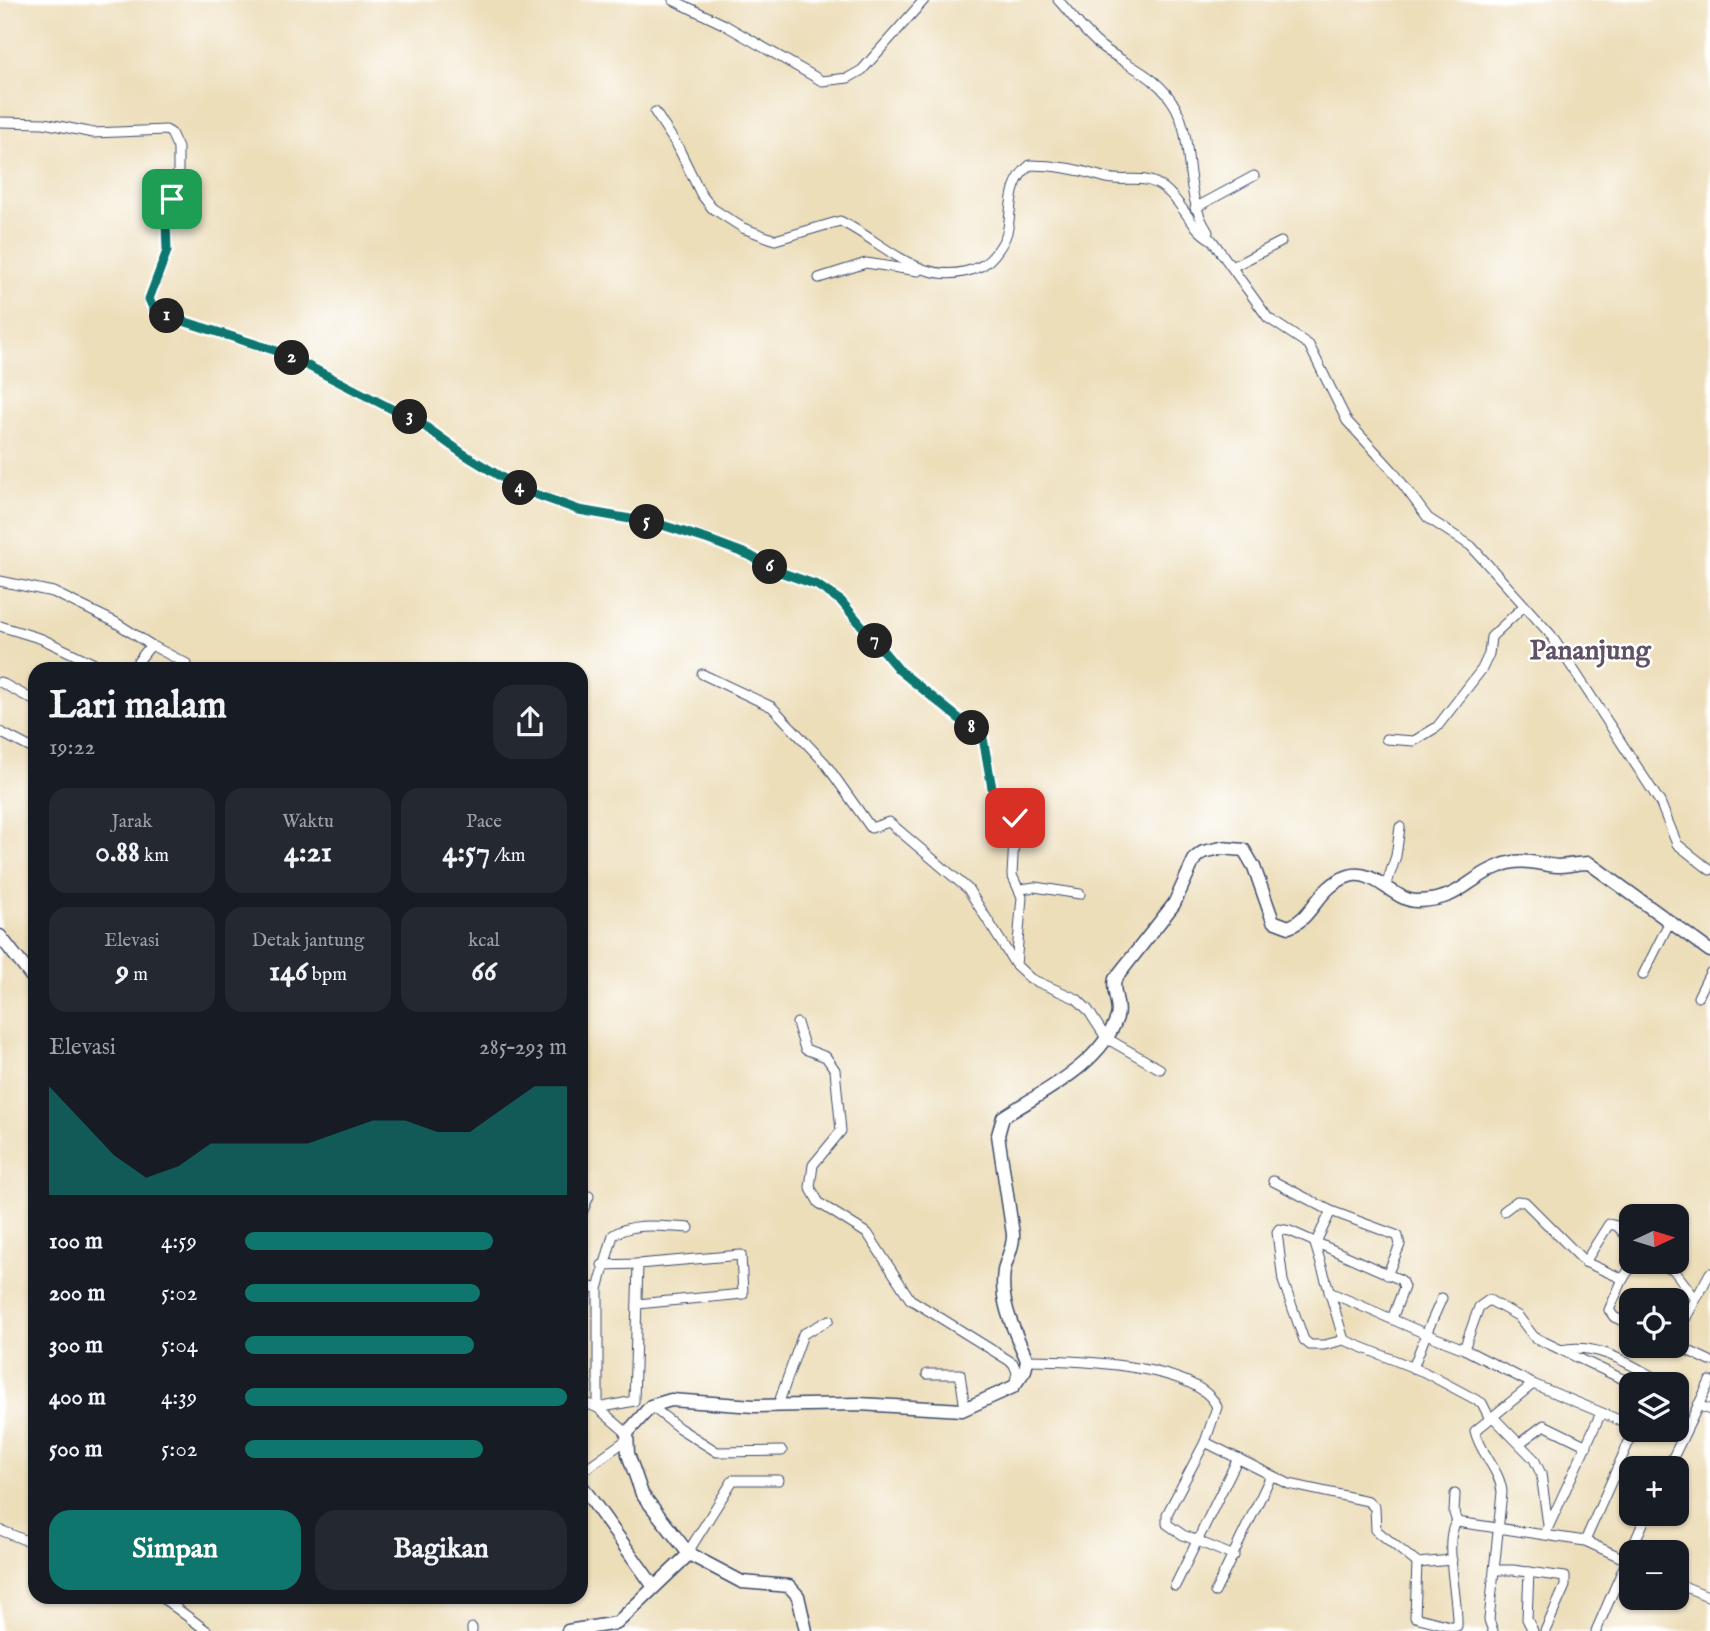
<!DOCTYPE html>
<html lang="id">
<meta charset="utf-8">
<style>
body{margin:0;font-family:"IM FELL English",serif;background:#242831;color:#f1f3f6;height:100vh;display:flex;flex-direction:column;font-size:26px;white-space:nowrap}
*{box-sizing:border-box;margin:0}
p{font-size:23px;color:#9ea1a6}
.icon{flex:none;width:38px;height:38px;fill:none;stroke:currentColor;stroke-width:2;stroke-linecap:round;stroke-linejoin:round}
.map{position:relative;flex:1;overflow:hidden}
.details{position:absolute;left:28px;top:662px;width:560px;height:942px;display:flex;flex-direction:column;background:#171b24;border-radius:21px;box-shadow:0 2px 5px #0004}
.details>*{flex:none}
.needle{width:46px;rotate:86deg}
.fabs{position:absolute;left:1619px;top:1204px;display:grid;gap:14px}
.fabs a{display:grid;place-items:center;width:70px;height:70px;border-radius:14px;background:#171b24;box-shadow:0 2px 5px #0004;font-size:35px}
.pin{position:absolute;display:grid;place-items:center;width:60px;height:60px;color:#fff;margin:-30px;border-radius:14px;box-shadow:0 4px 10px #0006}
.km{position:absolute;width:35px;height:35px;margin:-18px;border-radius:50%;background:#222;color:#fff;font-size:19px;line-height:35px;text-align:center}
.round{display:grid;place-items:center;flex:none;width:74px;height:74px;border-radius:21px;background:#242831}
.headline{display:flex;align-items:center;justify-content:space-between;height:119px;padding:0 21px}
h1{font-size:38px;font-weight:700;line-height:52px}
.metrics{display:grid;grid-template-columns:repeat(3,1fr);gap:10px;height:119px;padding:7px 21px}
.metrics div{display:grid;align-content:center;border-radius:18px;background:#242831;text-align:center}
.metrics b{font-size:30px;font-weight:700}
.metrics small{font-size:19px;font-weight:400}
.metrics p{font-size:19px}
.chart{height:196px;padding:14px 21px}
.chart p{display:flex;justify-content:space-between}
.chart svg{width:100%;height:126px;margin-top:7px;fill:#0f766e;opacity:.7}
.button{display:flex;gap:14px;margin-top:auto;padding:14px 21px}
.button a{flex:1;height:80px;border-radius:21px;background:#0f766e;color:#fff;font-size:28px;font-weight:700;line-height:80px;text-align:center}
.button a+a{background:#242831;color:#f1f3f6}
ul{padding:0 21px;list-style:none;font-size:23px}
li{display:grid;grid-template-columns:112px 84px 1fr;align-items:center;height:52px}
li i{height:18px;border-radius:9px;background:#0f766e}
.map>svg:first-child{display:block}
</style>
<div class="map">
<svg width="1710" height="1631" viewBox="0 0 1710 1631">
<rect width="100%" height="100%" fill="#fff"/>
<filter id="ink" filterUnits="userSpaceOnUse"><feTurbulence type="fractalNoise" baseFrequency=".0143" numOctaves="2"/><feDisplacementMap in="SourceGraphic" scale="14" xChannelSelector="R" yChannelSelector="G"/><feConvolveMatrix kernelMatrix="1 2 1 2 8 2 1 2 1" color-interpolation-filters="sRGB"/></filter>
<filter id="wash" filterUnits="userSpaceOnUse"><feTurbulence type="fractalNoise" baseFrequency=".00686" numOctaves="4" result="noise"/><feDisplacementMap in="SourceGraphic" scale="28" xChannelSelector="R" yChannelSelector="G"/><feGaussianBlur stdDeviation="1.57" result="paint"/><feColorMatrix in="noise" values="0 0 0 0 0 0 0 0 0 0 0 0 0 0 0 0 0 1.4 0 .05"/><feComposite in="paint" operator="in"/></filter>
<g filter="url(#wash)">
<rect width="100%" height="100%" fill="#eddeba"/>
</g>
<g filter="url(#ink)">
<g fill="none" stroke-linecap="round" stroke-linejoin="round">
<defs>
<g id="street">
<path d="M673,0L723,24L822,81L848,78L862,70L924,0"/>
<path d="M1058,0C1073,16 1084,33 1102,47C1129,67 1159,76 1176,108C1195,144 1182,192 1208,232"/>
<path d="M655,112L678,147L701,194L712,208L743,228L775,240L840,221C885,242 925,293 981,266C993,260 1006,241 1008,228C1012,203 1009,182 1030,165C1057,165 1078,169 1103,177C1125,184 1145,172 1165,189C1183,203 1191,229 1212,240L1268,318L1309,345L1347,421L1392,470L1428,518L1471,546L1551,635L1660,802L1677,844L1710,870"/>
<path d="M0,122L44,123L93,133L166,130L171,133L178,148V171L167,221V252L149,299L155,312L283,353L423,425L462,453L521,489L579,510L659,524L709,540L749,555L777,571L816,585L841,601L899,670L983,738L992,788L1009,805L1015,821L1012,875L1022,897L1016,965L1031,979L1077,999L1088,1010L1106,1038L1160,1069"/>
<path d="M1195,208L1254,176"/>
<path d="M1232,267L1281,242"/>
<path d="M819,278L866,263L918,271"/>
<path d="M0,581L53,592L115,622L151,645L133,668"/>
<path d="M0,626L42,639L103,668"/>
<path d="M151,645L187,664"/>
<path d="M702,674L772,707L825,763L871,828L889,822L968,889L1015,964"/>
<path d="M0,682L35,701"/>
<path d="M0,732L35,750"/>
<path d="M1386,739L1414,741L1437,727L1482,669L1489,654L1491,637L1524,606"/>
<path d="M1386,886L1396,856L1400,827"/>
<path d="M1021,889L1035,887L1080,894"/>
<path d="M1643,975L1669,923"/>
<path d="M1698,997L1710,973"/>
<path d="M797,1023L805,1049L826,1057L835,1070L841,1131L813,1165L810,1187L819,1203L868,1234L910,1299L1013,1363L1017,1372L1015,1382"/>
<path d="M1273,1181L1331,1211L1398,1236L1400,1245L1387,1275"/>
<path d="M1331,1211L1315,1244L1344,1340"/>
<path d="M1504,1211L1517,1201L1525,1202L1585,1262L1623,1279L1609,1310L1614,1317L1631,1325"/>
<path d="M581,1215L589,1196"/>
<path d="M1585,1262L1609,1224L1617,1226L1631,1241"/>
<path d="M1648,1262L1673,1269L1695,1298"/>
<path d="M602,1265L638,1264"/>
<path d="M1623,1279L1634,1262"/>
<path d="M581,1284L598,1289V1408L634,1401L638,1264L741,1255L743,1294L637,1304"/>
<path d="M598,1289L613,1235C634,1221 665,1227 689,1228"/>
<path d="M1329,1292L1426,1334L1413,1368"/>
<path d="M1442,1298L1426,1334L1464,1349L1533,1384L1631,1425"/>
<path d="M1392,1319L1404,1287L1401,1280L1290,1231L1279,1229L1277,1232L1283,1281L1304,1340L1310,1345H1324L1344,1340L1424,1372L1482,1403L1489,1417"/>
<path d="M1676,1336L1710,1273"/>
<path d="M1676,1345L1710,1361"/>
<path d="M1464,1349L1479,1307L1489,1300L1518,1316L1534,1337L1633,1384"/>
<path d="M1561,1350C1595,1342 1626,1362 1655,1378L1657,1384"/>
<path d="M1027,1360C1069,1360 1198,1363 1217,1407L1205,1442L1289,1484L1368,1501L1375,1508L1376,1530L1417,1563L1452,1560"/>
<path d="M927,1374H960L965,1409"/>
<path d="M581,1401L598,1408L627,1433"/>
<path d="M778,1405L803,1334L829,1320"/>
<path d="M1698,1405L1710,1410"/>
<path d="M651,1406L679,1428L717,1452L782,1451"/>
<path d="M1492,1416L1534,1459L1541,1474L1548,1525"/>
<path d="M1205,1442L1167,1514V1524L1183,1535L1234,1556"/>
<path d="M1520,1443L1544,1425L1587,1446"/>
<path d="M1668,1468L1710,1381"/>
<path d="M581,1472L625,1441"/>
<path d="M1455,1494L1454,1513L1457,1522"/>
<path d="M0,1530L35,1544"/>
<path d="M1545,1534L1601,1413"/>
<path d="M1585,1541L1634,1430"/>
<path d="M688,1552L733,1480H779"/>
<path d="M1417,1563L1415,1617L1454,1627L1457,1626C1459,1604 1442,1535 1457,1522L1585,1541L1631,1562"/>
<path d="M1495,1570H1513L1565,1577V1586L1545,1631"/>
<path d="M1529,1572L1527,1619L1533,1631"/>
<path d="M1676,1583L1710,1597"/>
<path d="M1175,1586L1238,1458"/>
<path d="M1215,1592L1271,1476"/>
<path d="M160,1596L207,1631"/>
<path d="M472,1628V1631"/>
<path d="M1493,1631L1489,1620L1502,1492C1500,1470 1480,1453 1475,1431L1533,1384"/>
<path d="M1596,1631L1647,1514"/>
</g>
<g id="secondary">
<path d="M0,936L35,981"/>
<path d="M581,1485L654,1587"/>
<path d="M568,1631L617,1623L689,1554"/>
<path d="M806,1631L798,1596L789,1586L742,1582L689,1554L642,1494L628,1454L627,1433L651,1406L671,1400L754,1406L859,1404L962,1410L1013,1387L1025,1370L1027,1360C1015,1332 999,1303 1004,1271C1006,1258 1014,1248 1013,1234L998,1135L1003,1117C1042,1092 1102,1064 1117,1017C1121,1004 1111,992 1115,979L1174,904L1195,858L1203,852L1221,848L1244,850L1254,867L1273,921L1289,927C1313,918 1318,886 1349,876C1375,868 1394,902 1418,901C1461,900 1467,878 1500,866C1521,857 1536,864 1557,866C1568,866 1578,863 1589,863L1710,951"/>
</g>
</defs>
<use href="#street" stroke="#3a496c" stroke-width="11"/>
<use href="#secondary" stroke="#3a496c" stroke-width="15"/>
<use href="#street" stroke="#fff" stroke-width="9"/>
<use href="#secondary" stroke="#fff" stroke-width="12"/>
</g>
</g>
<g fill="none" stroke-linecap="round" stroke-linejoin="round" filter="url(#ink)">
<defs>
<path id="route" d="M172,199L166,221L167,251L149,299L155,312L283,353L423,425L462,453L521,489L579,510L659,524L709,540L749,555L777,571L817,585L841,601L899,670L983,738L992,788L1009,804L1015,818"/>
</defs>
<use href="#route" stroke="#fff" stroke-width="14"/>
<use href="#route" stroke="#0f766e" stroke-width="9"/>
</g>
<g text-anchor="middle" dominant-baseline="central" stroke-width="5" stroke-linejoin="round" paint-order="stroke">
<g font-size="28" font-weight="bold" fill="#605164" stroke="#fff">
<text x="1590" y="651">Pananjung</text>
</g>
</g>
</svg>
<div class="fabs">
<a><svg class="needle" viewBox="-14 -14 28 28"><path d="M0-13l5 13h-10z" fill="#e53935"/><path d="M0 13l5-13h-10z" fill="#9ea1a6"/></svg></a>
<a><svg class="icon" aria-label="locate" viewBox="0 0 24 24"><circle cx="12" cy="12" r="6"/><path d="M12 2v4M12 18v4M2 12h4M18 12h4"/></svg></a>
<a><svg class="icon" aria-label="layers" viewBox="0 0 24 24"><path d="M12 4l9 5-9 5-9-5zM3 14l9 5 9-5"/></svg></a>
<a>+</a>
<a>−</a>
</div>
<div class="pin" style="left:172px;top:199px;background:#1e9e55"><svg class="icon" aria-label="arrive" viewBox="0 0 24 24"><path d="M6 21V4h12l-3 4 3 4H6"/></svg></div>
<div class="pin" style="left:1015px;top:818px;background:#d93025"><svg class="icon" aria-label="check" viewBox="0 0 24 24"><path d="M5 12l5 5 9-10"/></svg></div>
<b class="km" style="left:167px;top:316px">1</b>
<b class="km" style="left:292px;top:358px">2</b>
<b class="km" style="left:410px;top:417px">3</b>
<b class="km" style="left:520px;top:488px">4</b>
<b class="km" style="left:647px;top:522px">5</b>
<b class="km" style="left:770px;top:567px">6</b>
<b class="km" style="left:875px;top:641px">7</b>
<b class="km" style="left:972px;top:728px">8</b>
<section class="details">
<div class="headline"><div><h1>Lari malam</h1><p>19:22</p></div><a class="round"><svg class="icon" aria-label="share" viewBox="0 0 24 24"><path d="M12 15V3M7 8l5-5 5 5M5 13v7h14v-7"/></svg></a></div>
<div class="metrics">
<div><p>Jarak</p><b>0.88<small> km</small></b></div>
<div><p>Waktu</p><b>4:21</b></div>
<div><p>Pace</p><b>4:57<small> /km</small></b></div>
</div>
<div class="metrics">
<div><p>Elevasi</p><b>9<small> m</small></b></div>
<div><p>Detak jantung</p><b>146<small> bpm</small></b></div>
<div><p>kcal</p><b>66</b></div>
</div>
<div class="chart"><p><span>Elevasi</span>285–293 m</p>
<svg viewBox="0 0 160 44" preserveAspectRatio="none"><path d="M0 44V6L10 18L20 30L30 38L40 34L50 26L60 26L70 26L80 26L90 22L100 18L110 18L120 22L130 22L140 14L150 6L160 6V44z"/></svg>
</div>
<ul>
<li><b>100 m</b>4:59<i style="width:77%"></i></li>
<li><b>200 m</b>5:02<i style="width:73%"></i></li>
<li><b>300 m</b>5:04<i style="width:71%"></i></li>
<li><b>400 m</b>4:39<i style="width:100%"></i></li>
<li><b>500 m</b>5:02<i style="width:74%"></i></li>
</ul>
<div class="button"><a>Simpan</a><a>Bagikan</a></div>
</section>
</div>
